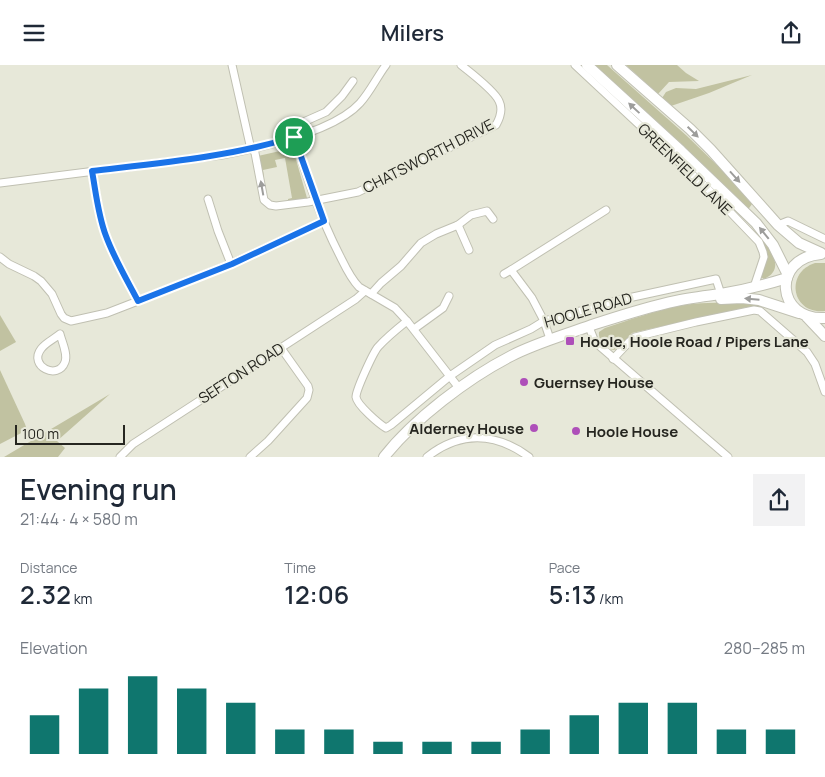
<!DOCTYPE html>
<meta charset="utf-8">
<style>
body{margin:0;font-family:Manrope,sans-serif;background:#f2f2f3;color:#1f2937;height:100vh;display:flex;flex-direction:column;font-size:19px;white-space:nowrap}
*{box-sizing:border-box;margin:0}
p{font-size:16px;color:#747a83}
.icon{flex:none;width:28px;height:28px;fill:none;stroke:currentColor;stroke-width:2;stroke-linecap:round;stroke-linejoin:round}
.map{position:relative;height:392px;overflow:hidden}
.drawer{display:flex;flex-direction:column;background:#fff;flex:1}
.drawer>*{flex:none}
.scale{position:absolute;left:15px;bottom:12px;width:110px;box-sizing:border-box;padding-left:5px;border:2px solid #262620;border-top:0;font-size:14px;line-height:18px;white-space:nowrap;color:#262620;-webkit-text-stroke:4px #e7e8d9;paint-order:stroke}
.pin{position:absolute;display:grid;place-items:center;width:42px;height:42px;color:#fff;margin:-21px;border:2px solid #fff;border-radius:50%;box-shadow:0 1px 5px #0007}
.round{display:grid;place-items:center;flex:none;width:52px;height:52px;border-radius:0px;background:#f2f2f3}
.overview{display:flex;align-items:center;justify-content:space-between;height:85px;padding:0 20px}
h1{font-size:28px;font-weight:600;line-height:38px}
.figures{display:grid;grid-template-columns:repeat(3,1fr);gap:8px;height:85px;padding:5px 20px}
.figures div{display:grid;align-content:center}
.figures b{font-size:25px;font-weight:600}
.figures small{font-size:14px;font-weight:400}
.figures p{font-size:14px}
.chart{height:140px;padding:10px 20px}
.chart p{display:flex;justify-content:space-between}
.chart svg{width:100%;height:90px;margin-top:5px;stroke:#0f766e;stroke-width:6}
header{display:flex;justify-content:space-between;align-items:center;height:65px;padding:0 20px;background:#fff;font-size:22px;font-weight:600}
.map>svg:first-child{display:block}
</style>
<header><svg class="icon" aria-label="menu" viewBox="0 0 24 24"><path d="M4 6h16M4 12h16M4 18h16"/></svg>Milers<svg class="icon" aria-label="share" viewBox="0 0 24 24"><path d="M12 15V3M7 8l5-5 5 5M5 13v7h14v-7"/></svg></header>
<div class="map">
<svg width="825" height="392" viewBox="0 0 825 392">
<rect width="100%" height="100%" fill="#e7e8d9"/>
<g fill="#c1c2a1">
<path d="M592,0H607L687,71L724,107L752,139L747,146Z"/>
<path d="M626,0H677L686,8L699,16L669,17L658,29Z"/>
<path d="M752,10L709,28L671,41L662,33L666,27L676,23L696,24Z"/>
<path d="M280,86L295,91L307,133L300,136L288,137V134L292,133L285,93L275,95L277,102L263,105L264,112H262L258,91Z"/>
<path d="M762,174C772,186 785,205 764,214L761,212C764,198 769,187 760,175Z"/>
<path d="M815,198H825V246C792,250 784,208 815,198Z"/>
<path d="M738,237L755,238L763,241L761,243L748,242L632,268C628,273 623,282 618,284C607,288 598,276 599,267L605,263C629,255 654,246 679,241C698,237 719,238 738,237Z"/>
<path d="M0,250L16,277L0,286Z"/>
<path d="M0,305L25,359L27,365L0,379Z"/>
<path d="M110,329L57,376L65,383L58,392H4Z"/>
</g>
<g fill="none" stroke-linecap="round" stroke-linejoin="round">
<defs>
<g id="minor">
<path d="M232,0L250,80L255,88L264,135L270,140L276,141L308,137L358,127L496,60C500,53 503,44 499,36C495,27 470,7 461,0"/>
<path d="M575,0L708,124L759,177L763,187L764,192L754,222"/>
<path d="M285,63L299,59"/>
<path d="M303,70L299,59L326,47L342,31L353,16"/>
<path d="M294,72C307,112 320,152 339,189C345,201 350,213 359,222L395,243L407,256"/>
<path d="M92,106C96,128 98,150 106,171C114,193 127,215 138,236"/>
<path d="M0,118L222,90C259,83 334,67 360,38C370,27 377,12 386,0"/>
<path d="M208,134L218,166L231,199"/>
<path d="M458,160L469,185"/>
<path d="M778,160L788,156L825,174"/>
<path d="M0,192L9,199L34,211L41,216L52,229L61,249L64,253L71,256L107,248L138,236L231,199L324,156"/>
<path d="M504,209L511,205"/>
<path d="M371,229L381,218L401,201L421,178L436,169L458,160L471,150L487,146L493,154"/>
<path d="M589,262L595,277L728,392"/>
<path d="M414,264L443,243L449,231"/>
<path d="M60,269C62,277 68,289 65,297C58,316 28,301 41,284C45,278 54,274 60,269Z"/>
<path d="M550,274L544,256L532,233L511,205L606,145"/>
<path d="M613,294L629,277L635,272L696,257L754,245L760,246L807,287L815,299L825,327"/>
<path d="M459,323L407,256C397,264 386,273 378,282C373,288 356,325 356,332C357,340 379,359 386,363L391,360L450,311L495,280L531,264L544,256L619,235L716,214L721,229"/>
<path d="M120,392L133,379L356,234L365,226"/>
<path d="M250,392L268,376L307,333L309,325L308,321L281,283"/>
<path d="M427,392C460,366 495,367 529,392"/>
</g>
<g id="highway">
<path d="M587,0L681,86L756,158L773,180L788,210"/>
<path d="M617,0L690,64L711,85L778,160L799,178L821,188"/>
<path d="M821,189C771,193 776,256 825,253"/>
<path d="M721,234L742,233L759,235L799,248"/>
<path d="M807,252L825,271"/>
<path d="M384,392C414,354 468,313 511,291C536,278 565,270 592,260C620,251 647,242 676,236C690,233 706,231 721,229C743,225 765,220 787,213"/>
</g>
</defs>
<use href="#minor" stroke="#c0c0b2" stroke-width="9"/>
<use href="#highway" stroke="#c0c0b2" stroke-width="12"/>
<use href="#minor" stroke="#fff" stroke-width="7"/>
<use href="#highway" stroke="#fff" stroke-width="10"/>
</g>
<defs><path id="oneway-solid" d="M-6-.8H1V-3.2L6.5 0L1 3.2V.8H-6Z" transform="scale(1.25)"/></defs>
<g fill="#9d9d9b">
<use href="#oneway-solid" transform="translate(634 43) rotate(-137)"/>
<use href="#oneway-solid" transform="translate(693 67) rotate(44)"/>
<use href="#oneway-solid" transform="translate(735 112) rotate(48)"/>
<use href="#oneway-solid" transform="translate(262 123) rotate(-100)"/>
<use href="#oneway-solid" transform="translate(764 168) rotate(-129)"/>
<use href="#oneway-solid" transform="translate(752 234) rotate(-175)"/>
</g>
<g fill="none" stroke-linecap="round" stroke-linejoin="round">
<defs>
<path id="route" d="M294,72L324,156L232,199L138,236C127,215 114,193 106,171C98,150 96,128 92,106C160,98 229,92 294,72Z"/>
</defs>
<use href="#route" stroke="#fff" stroke-width="10"/>
<use href="#route" stroke="#1a73e8" stroke-width="6"/>
</g>
<g fill="#ae4fb9" stroke="#e7e8d9" stroke-width="2">
<rect x="565" y="271" width="10" height="10" rx="2.5"/>
<circle cx="524" cy="317" r="5"/>
<circle cx="534" cy="363" r="5"/>
<circle cx="576" cy="366" r="5"/>
</g>
<g text-anchor="middle" dominant-baseline="central" stroke-width="4.5" stroke-linejoin="round" paint-order="stroke">
<g font-size="15" fill="#262620" stroke="#e7e8d9">
<text transform="translate(428 91) rotate(-27)">CHATSWORTH DRIVE</text>
<text transform="translate(685 104) rotate(44)">GREENFIELD LANE</text>
<text transform="translate(588 245) rotate(-16)">HOOLE ROAD</text>
<text transform="translate(241 308) rotate(-33)">SEFTON ROAD</text>
</g>
<g font-size="15" font-weight="bold" fill="#262620" stroke="#e7e8d9" text-anchor="start">
<text x="580" y="276">Hoole, Hoole Road / Pipers Lane</text>
<text x="534" y="317">Guernsey House</text>
<text x="524" y="363" text-anchor="end">Alderney House</text>
<text x="586" y="366">Hoole House</text>
</g>
</g>
</svg>
<div class="scale">100 m</div>
<div class="pin" style="left:294px;top:72px;background:#1e9e55"><svg class="icon" aria-label="arrive" viewBox="0 0 24 24"><path d="M6 21V4h12l-3 4 3 4H6"/></svg></div>
</div>
<section class="drawer">
<div class="overview"><div><h1>Evening run</h1><p>21:44 · 4 × 580 m</p></div><a class="round"><svg class="icon" aria-label="share" viewBox="0 0 24 24"><path d="M12 15V3M7 8l5-5 5 5M5 13v7h14v-7"/></svg></a></div>
<div class="figures">
<div><p>Distance</p><b>2.32<small> km</small></b></div>
<div><p>Time</p><b>12:06</b></div>
<div><p>Pace</p><b>5:13<small> /km</small></b></div>
</div>
<div class="chart"><p><span>Elevation</span>280–285 m</p>
<svg viewBox="0 0 160 44" preserveAspectRatio="none"><path d="M5 44V25M15 44V12M25 44V6M35 44V12M45 44V19M55 44V32M65 44V32M75 44V38M85 44V38M95 44V38M105 44V32M115 44V25M125 44V19M135 44V19M145 44V32M155 44V32"/></svg>
</div>
</section>
